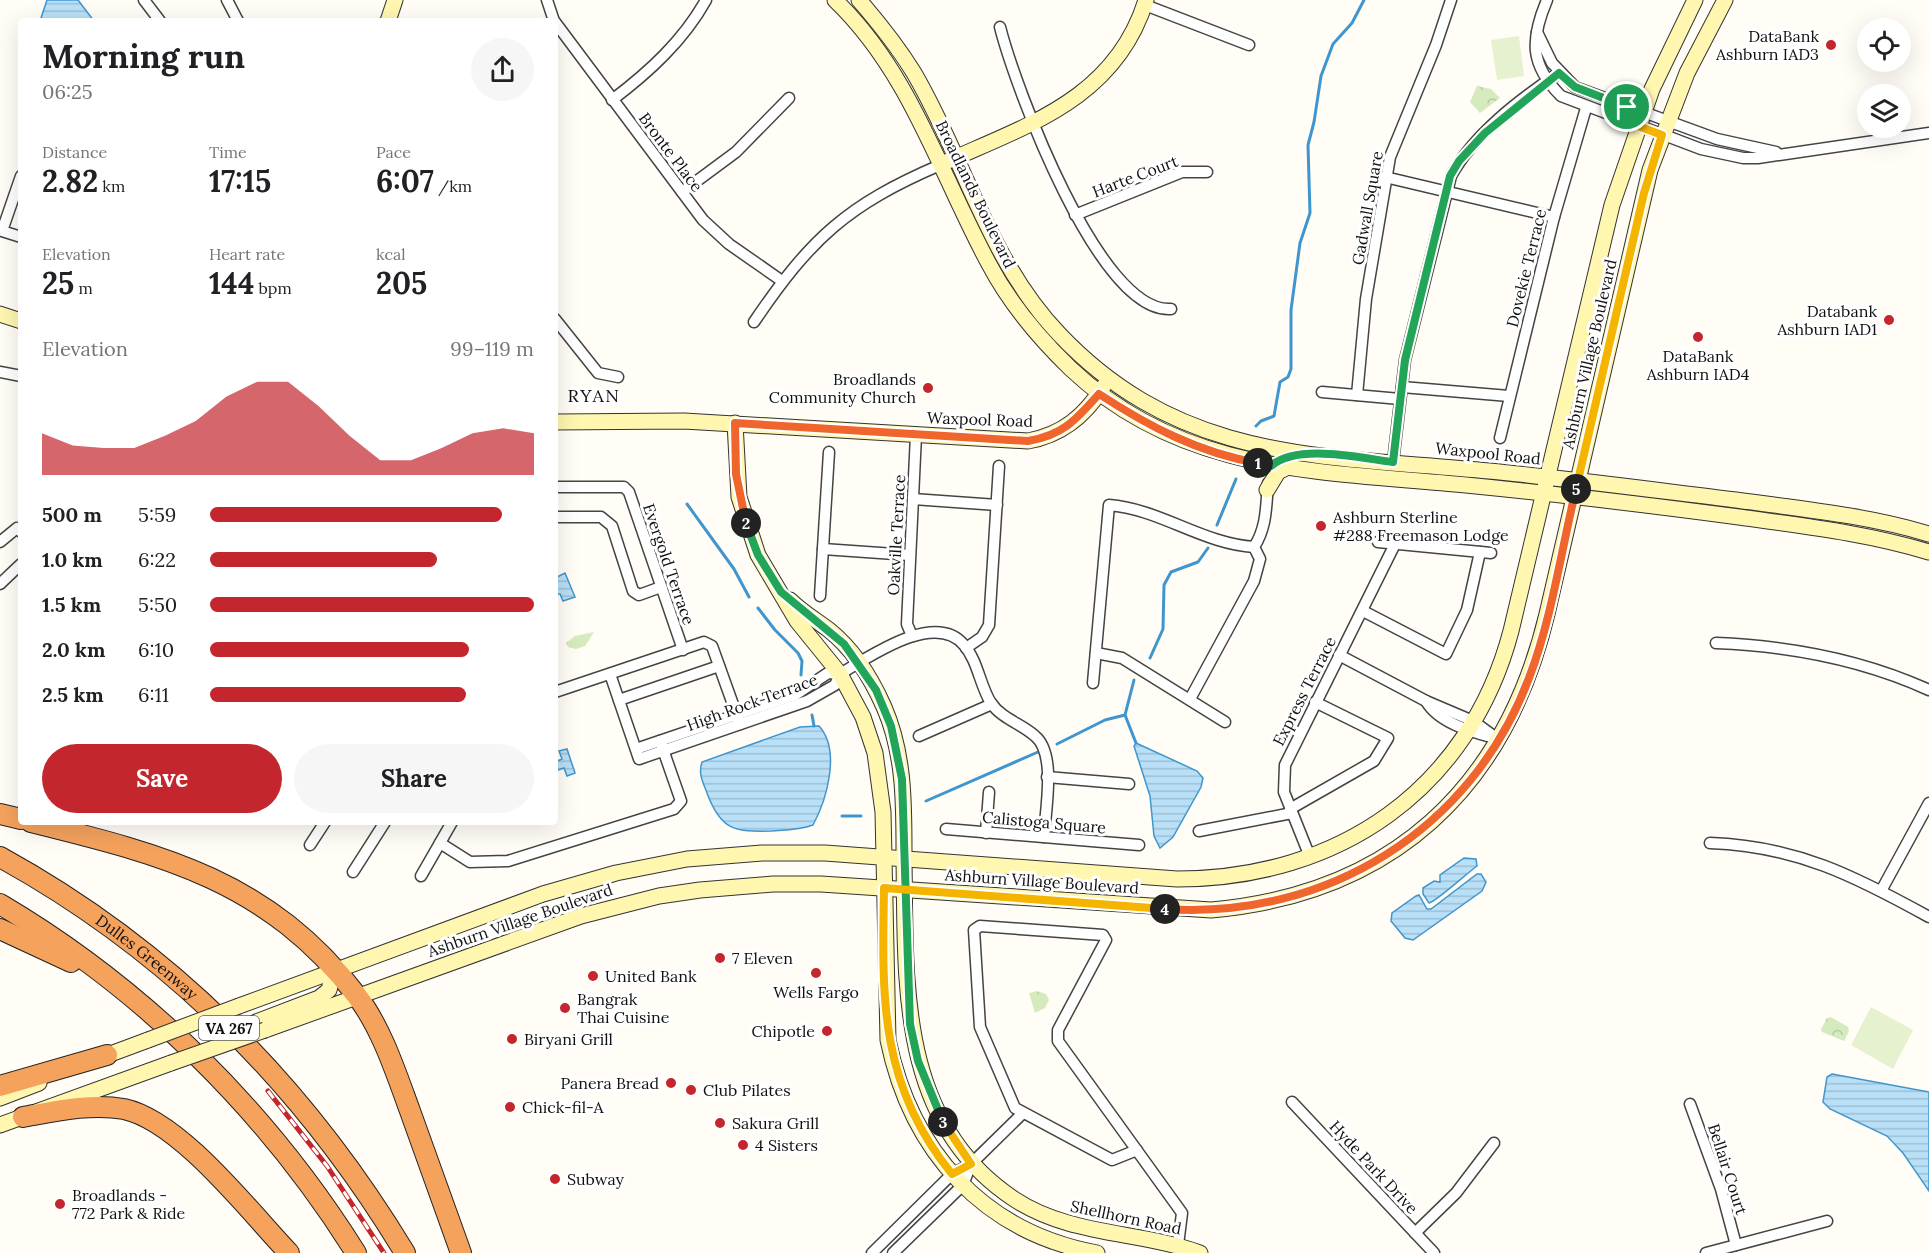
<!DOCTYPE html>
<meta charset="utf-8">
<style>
body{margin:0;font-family:Lora,serif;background:#f6f6f6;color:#202124;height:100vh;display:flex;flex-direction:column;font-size:22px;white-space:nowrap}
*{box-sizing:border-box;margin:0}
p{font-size:20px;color:#757577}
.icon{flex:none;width:33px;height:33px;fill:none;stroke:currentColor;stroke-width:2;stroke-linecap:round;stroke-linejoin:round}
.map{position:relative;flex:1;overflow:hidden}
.sheet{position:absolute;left:18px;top:18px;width:540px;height:807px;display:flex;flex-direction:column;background:#fff;border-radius:6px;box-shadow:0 6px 24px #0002}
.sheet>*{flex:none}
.controls{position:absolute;left:1857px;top:18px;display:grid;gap:12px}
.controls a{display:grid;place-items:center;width:54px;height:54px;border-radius:50%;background:#fff;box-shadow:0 6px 24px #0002;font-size:30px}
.pin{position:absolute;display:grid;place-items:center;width:51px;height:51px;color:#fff;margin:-26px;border:3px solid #fff;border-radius:50%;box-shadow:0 2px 6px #0007}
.km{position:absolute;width:30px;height:30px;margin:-15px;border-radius:50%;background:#222;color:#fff;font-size:16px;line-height:30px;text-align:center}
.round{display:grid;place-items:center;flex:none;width:63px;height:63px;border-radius:32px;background:#f6f6f6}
.headline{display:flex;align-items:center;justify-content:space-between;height:102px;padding:0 24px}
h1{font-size:33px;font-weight:800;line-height:45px}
.stats{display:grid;grid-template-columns:repeat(3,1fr);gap:9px;height:102px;padding:6px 24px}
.stats div{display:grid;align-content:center}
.stats b{font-size:30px;font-weight:800}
.stats small{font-size:16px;font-weight:400}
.stats p{font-size:16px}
.chart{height:168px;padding:12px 24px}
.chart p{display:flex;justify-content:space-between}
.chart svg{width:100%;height:108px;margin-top:6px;fill:#c4262e;opacity:.7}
.cta{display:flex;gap:12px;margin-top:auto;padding:12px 24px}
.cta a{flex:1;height:69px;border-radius:36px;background:#c4262e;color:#fff;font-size:24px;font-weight:800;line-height:69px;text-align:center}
.cta a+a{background:#f6f6f6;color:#202124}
ul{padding:0 24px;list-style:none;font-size:20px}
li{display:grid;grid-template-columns:96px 72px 1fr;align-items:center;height:45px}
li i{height:15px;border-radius:8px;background:#c4262e}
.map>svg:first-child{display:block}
</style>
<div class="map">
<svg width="1929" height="1253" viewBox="0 0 1929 1253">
<defs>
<pattern id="park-crowns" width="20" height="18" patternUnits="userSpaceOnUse" patternTransform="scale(1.5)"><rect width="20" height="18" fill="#d5ebbd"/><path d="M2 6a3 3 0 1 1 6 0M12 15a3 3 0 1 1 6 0" fill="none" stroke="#b6c8a1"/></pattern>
<pattern id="water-rules" width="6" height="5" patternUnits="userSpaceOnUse" patternTransform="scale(1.5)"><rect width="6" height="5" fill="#b9e0f7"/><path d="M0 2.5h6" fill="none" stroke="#9ebfd3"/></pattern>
</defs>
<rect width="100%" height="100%" fill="#fffdf5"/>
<g fill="url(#park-crowns)">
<path d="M1477,86L1491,89L1500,98L1480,113L1470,102Z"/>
<path d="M594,632L585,646L576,649L568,647L566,643L575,636Z"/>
<path d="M1037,991L1046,994L1049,1000L1045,1008L1035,1013L1029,993Z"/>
<path d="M1831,1017L1848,1027L1849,1031L1844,1041L1822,1032L1821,1029L1827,1018Z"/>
</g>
<g fill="#e6f2cf">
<path d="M1519,36L1524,76L1497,80L1491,40Z"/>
<path d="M1871,1007L1913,1030L1893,1069L1851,1045Z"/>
</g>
<g fill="url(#water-rules)" stroke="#3f96cf" stroke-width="1.5">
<path d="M47,0H78L94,21H40Z"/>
<path d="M565,573L575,597L563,601L560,594H555V578Z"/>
<path d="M819,726C841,750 827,799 813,825C799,830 786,830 772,831C735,832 721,831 707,793C703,782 698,774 702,762L800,727Z"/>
<path d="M1136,743L1197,771L1203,778L1201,787L1173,837L1160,848L1154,836L1150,796L1134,746Z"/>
<path d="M567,749L575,773L567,776L564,768L555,771V775V762L562,759L559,751Z"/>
<path d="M1464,858L1476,859L1477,866C1466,874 1437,901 1429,903L1423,894V888L1434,881L1440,882V875Z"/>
<path d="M1477,874H1481L1486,882L1482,891L1413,940L1405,938L1391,921L1392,913L1416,896L1419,895L1427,909H1431Z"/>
<path d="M1832,1074L1929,1092V1191L1903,1153L1887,1136L1830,1109L1823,1102L1827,1077Z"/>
</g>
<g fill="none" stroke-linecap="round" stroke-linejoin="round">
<g stroke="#3f96cf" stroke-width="3">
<path d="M1256,426L1261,421L1274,416L1280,382L1288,377L1291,369V310L1300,243L1310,213L1308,145L1314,122L1321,76L1333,44L1352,23L1364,0"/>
<path d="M687,504L734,569L749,597"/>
<path d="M1217,525L1236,479"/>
<path d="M758,608L775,630L798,653L802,661L801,675"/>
<path d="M1150,658L1163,629L1164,585L1171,572L1198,562L1208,548"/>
<path d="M1134,680L1125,715L1136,743"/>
<path d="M812,715L814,726"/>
<path d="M1057,744L1105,720L1125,715"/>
<path d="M926,801L1038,752"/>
<path d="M842,816H861"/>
</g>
<defs>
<g id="street">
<path d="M144,0L160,21"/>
<path d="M227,0L238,21"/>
<path d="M547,0L554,21"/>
<path d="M1547,0C1530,40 1530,65 1561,96L1701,149L1743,158H1758L1929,133"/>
<path d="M1145,5L1249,45"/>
<path d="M555,22L703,220L729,244L782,281"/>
<path d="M1000,27C1015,86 1099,314 1171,309"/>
<path d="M1537,32L1552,63L1575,87L1717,139L1776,152"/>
<path d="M612,100C649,72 683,41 706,0"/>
<path d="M21,176L2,231L21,237"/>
<path d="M1385,177L1554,217"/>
<path d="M682,192L736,152L789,98"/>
<path d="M1075,215L1182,172H1207"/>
<path d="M555,319L598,373L618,377"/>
<path d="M754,322C811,238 847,205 940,165"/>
<path d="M0,372L21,376"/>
<path d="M1402,387L1509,396"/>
<path d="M1322,392L1400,399"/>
<path d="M1357,395L1366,299L1390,157L1436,45L1451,0"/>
<path d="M1500,438L1554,217L1586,108"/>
<path d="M1393,462L1405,360L1451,176C1474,134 1519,100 1559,73"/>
<path d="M555,487H624L629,492L683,650"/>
<path d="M913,499L997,505"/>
<path d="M555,517H601L612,526L633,591L639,595L661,587"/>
<path d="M0,542L17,528L21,532"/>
<path d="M1378,542L1491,553"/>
<path d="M823,549L909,555"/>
<path d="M0,584L21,564"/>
<path d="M820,596L829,452"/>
<path d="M1363,611L1446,654L1467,610L1480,552"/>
<path d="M912,636L907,624L916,435"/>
<path d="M1716,643C1790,646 1861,659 1929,690"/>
<path d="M966,648L982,637L989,625L999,466"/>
<path d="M1096,653L1122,658L1225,722"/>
<path d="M1339,655L1426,701L1473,721L1499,740"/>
<path d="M610,674L639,759L807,701L835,685L840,674"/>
<path d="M840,674C869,657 935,610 964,645C978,661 980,686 991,703C1002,719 1022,724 1035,736C1057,754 1045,811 1044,837"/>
<path d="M1093,683L1109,505C1160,509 1203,544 1254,547"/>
<path d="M555,692L704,642L712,646L740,724"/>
<path d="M1190,699L1254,581L1260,559L1254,547C1267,527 1266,506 1268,483"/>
<path d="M619,700L719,666"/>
<path d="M1426,701C1438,722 1469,731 1491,737"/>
<path d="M919,736L992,704"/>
<path d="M636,749L795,695L828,673L840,674"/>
<path d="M1047,777L1129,784"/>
<path d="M1290,809L1374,761L1388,738L1315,702"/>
<path d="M946,829L1139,845"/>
<path d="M1199,831L1292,813"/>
<path d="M986,833L989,792"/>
<path d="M440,843L470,862L508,861L674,809L681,801L660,741"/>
<path d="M1710,843C1796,846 1855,876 1929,917"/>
<path d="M310,845L325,822"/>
<path d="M1310,857L1284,792L1285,765L1395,544"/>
<path d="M353,872L385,822"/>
<path d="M421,876L452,822"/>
<path d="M1881,891L1929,803"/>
<path d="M1292,1102L1434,1253"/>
<path d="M1690,1104L1721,1189L1736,1245"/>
<path d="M1137,1150L1112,1160L1015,1108L980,1027L974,930L980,926L1103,935L1106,940L1058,1030V1041L1182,1213L1178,1245"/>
<path d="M1415,1233L1456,1193L1494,1143"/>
<path d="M872,1253L952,1174L971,1164"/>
<path d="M893,1253L963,1185L971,1164L1023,1113"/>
<path d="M1706,1253L1827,1221"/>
</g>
<g id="secondary">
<path d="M835,0C911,73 940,174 989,264C1010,304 1039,338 1071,369C1183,475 1323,471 1466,485C1557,494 1648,505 1739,517C1803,526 1867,533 1929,552"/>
<path d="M859,0C879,23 898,47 914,73C965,160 988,260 1060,335C1183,464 1325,455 1489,471C1572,479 1654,490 1736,500C1801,509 1866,515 1929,534"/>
<path d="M388,21L395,0"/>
<path d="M948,161C1031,124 1116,97 1146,0"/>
<path d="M0,314L21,321"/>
<path d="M555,422L684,421L1028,441C1062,435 1085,416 1103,387"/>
<path d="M735,423L739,497L758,555L797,621L840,674L863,717L875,753L883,812L888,1040C911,1151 983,1232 1097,1253"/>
<path d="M1267,490L1278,472L1288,467"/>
<path d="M790,600C802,612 816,620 829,630C853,649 872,680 884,707C905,755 904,807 904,859C906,982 897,1122 1014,1199C1070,1236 1139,1231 1200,1253"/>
<path d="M239,1006L543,894L616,873L687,859L762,853H825L1177,879C1338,879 1469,790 1511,631L1612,205L1652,89L1695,0"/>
<path d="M256,1022L319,998L329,990L334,971"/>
<path d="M265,1030L581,916L659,896L700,890L773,884H821L1211,910C1392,894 1505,789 1547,614L1650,170L1687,73L1725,0"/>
<path d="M97,1059L148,1040"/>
<path d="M0,1098L39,1083"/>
<path d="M0,1125L171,1063"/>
</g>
<g id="highway">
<path d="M0,814L21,819"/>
<path d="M31,822C164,855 269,881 357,996C382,1029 396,1073 410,1111C427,1159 444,1206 461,1253"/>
<path id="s1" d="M0,857C171,951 304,1086 405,1253"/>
<path d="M0,904C144,989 267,1111 356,1253"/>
<path d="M0,929L71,962"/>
<path d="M0,1086L107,1055"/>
<path d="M23,1117C56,1111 91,1103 124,1109C180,1121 249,1211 289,1253"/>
</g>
</defs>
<use href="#street" stroke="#444" stroke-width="13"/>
<use href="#secondary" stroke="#333" stroke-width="17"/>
<use href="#highway" stroke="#222" stroke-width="22"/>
<use href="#street" stroke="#fff" stroke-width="10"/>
<use href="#secondary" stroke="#fff6b0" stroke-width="15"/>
<use href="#highway" stroke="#f5a25d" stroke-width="20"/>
<defs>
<path id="rail" d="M268,1091L327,1166L384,1253"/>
</defs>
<use href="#rail" stroke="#c4262e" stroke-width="5"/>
<use href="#rail" stroke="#fff" stroke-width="3" stroke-dasharray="9" stroke-linecap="butt"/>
<defs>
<g id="secondary-bridge">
<path d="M148,1040L239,1006"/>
<path d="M171,1063L265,1030"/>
</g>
</defs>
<use href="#secondary-bridge" stroke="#333" stroke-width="17" stroke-linecap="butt"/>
<use href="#secondary-bridge" stroke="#fff6b0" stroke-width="15"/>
</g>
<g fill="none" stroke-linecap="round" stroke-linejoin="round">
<defs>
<path id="split-1" d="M1258,463L1271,466C1297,443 1360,458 1393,462L1405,360L1450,176L1459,161L1485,133L1559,73L1575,87L1627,107"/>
<path id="split-2" d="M746,523L736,474L735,423L1028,441C1063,435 1076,420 1099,394C1148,426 1199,453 1258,463"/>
<path id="split-3" d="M746,523L758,555L781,592L844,644L876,690L891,726L902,779L910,1024L918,1061L943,1122"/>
<path id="split-4" d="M943,1122L971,1164L952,1174C879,1085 882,997 884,888L1165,909"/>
<path id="split-5" d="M1165,909C1326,920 1472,830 1529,678C1552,618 1561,551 1576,489"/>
<path id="split-6" d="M1576,489L1644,193L1662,135L1638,126L1643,112L1627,107"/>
</defs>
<use href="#split-1" stroke="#fff" stroke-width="12"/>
<use href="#split-2" stroke="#fff" stroke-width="12"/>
<use href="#split-3" stroke="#fff" stroke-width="12"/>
<use href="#split-4" stroke="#fff" stroke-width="12"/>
<use href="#split-5" stroke="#fff" stroke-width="12"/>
<use href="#split-6" stroke="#fff" stroke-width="12"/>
<use href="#split-1" stroke="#22a559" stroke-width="8"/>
<use href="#split-2" stroke="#f0652b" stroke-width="8"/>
<use href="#split-3" stroke="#22a559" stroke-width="8"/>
<use href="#split-4" stroke="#f5b400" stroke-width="8"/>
<use href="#split-5" stroke="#f0652b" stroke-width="8"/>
<use href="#split-6" stroke="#f5b400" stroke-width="8"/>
</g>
<g fill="#c4262e" stroke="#fff" stroke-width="2">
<circle cx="1831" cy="45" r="6"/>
<circle cx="1889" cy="320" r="6"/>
<circle cx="1698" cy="337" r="6"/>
<circle cx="928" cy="388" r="6"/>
<circle cx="1321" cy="526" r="6"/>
<circle cx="720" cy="958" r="6"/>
<circle cx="816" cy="973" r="6"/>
<circle cx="593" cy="976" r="6"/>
<circle cx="565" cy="1008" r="6"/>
<circle cx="827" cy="1031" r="6"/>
<circle cx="512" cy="1039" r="6"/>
<circle cx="671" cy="1083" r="6"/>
<circle cx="691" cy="1090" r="6"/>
<circle cx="510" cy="1107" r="6"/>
<circle cx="720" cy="1123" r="6"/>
<circle cx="743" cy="1145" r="6"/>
<circle cx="555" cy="1179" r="6"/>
<circle cx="60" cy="1204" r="6"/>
</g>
<g text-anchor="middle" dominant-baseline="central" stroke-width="6" stroke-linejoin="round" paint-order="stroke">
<rect fill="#fff" stroke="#585858" stroke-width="1.5" x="199" y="1016" width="60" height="24" rx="4.5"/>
<g font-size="15" font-weight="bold" fill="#111">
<text x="229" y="1028">VA 267</text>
</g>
<g font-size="16" fill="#111" stroke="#fff" text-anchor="start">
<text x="1819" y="36" text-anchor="end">DataBank<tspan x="1819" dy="18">Ashburn IAD3</tspan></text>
<text x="1877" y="311" text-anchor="end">Databank<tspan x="1877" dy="18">Ashburn IAD1</tspan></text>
<text x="1698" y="356" text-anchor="middle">DataBank<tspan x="1698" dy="18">Ashburn IAD4</tspan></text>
<text x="916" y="379" text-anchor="end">Broadlands<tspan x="916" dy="18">Community Church</tspan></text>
<text x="1333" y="517">Ashburn Sterline<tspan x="1333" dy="18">#288 Freemason Lodge</tspan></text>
<text x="732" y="958">7 Eleven</text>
<text x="605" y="976">United Bank</text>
<text x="816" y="992" text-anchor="middle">Wells Fargo</text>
<text x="577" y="999">Bangrak<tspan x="577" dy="18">Thai Cuisine</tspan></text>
<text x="815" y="1031" text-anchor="end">Chipotle</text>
<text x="524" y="1039">Biryani Grill</text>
<text x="659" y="1083" text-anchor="end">Panera Bread</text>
<text x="703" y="1090">Club Pilates</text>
<text x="522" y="1107">Chick-fil-A</text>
<text x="732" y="1123">Sakura Grill</text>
<text x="755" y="1145">4 Sisters</text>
<text x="567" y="1179">Subway</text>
<text x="72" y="1195">Broadlands -<tspan x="72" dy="18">772 Park &amp; Ride</tspan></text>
</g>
<g font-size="16" fill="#111" stroke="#fff">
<text transform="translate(671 152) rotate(53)">Bronte Place</text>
<text transform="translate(1135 176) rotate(-21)">Harte Court</text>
<text transform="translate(976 194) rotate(64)">Broadlands Boulevard</text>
<text transform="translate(1367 208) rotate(-80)">Gadwall Square</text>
<text transform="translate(1526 268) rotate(-76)">Dovekie Terrace</text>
<text transform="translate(1589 354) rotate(-77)">Ashburn Village Boulevard</text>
<text transform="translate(980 419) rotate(2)">Waxpool Road</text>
<text transform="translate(1488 453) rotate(6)">Waxpool Road</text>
<text transform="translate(896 535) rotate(-87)">Oakville Terrace</text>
<text transform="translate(669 564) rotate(71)">Evergold Terrace</text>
<text transform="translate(1304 691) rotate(-63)">Express Terrace</text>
<text transform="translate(752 702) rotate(-20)">High Rock Terrace</text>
<text transform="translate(1044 822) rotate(5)">Calistoga Square</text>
<text transform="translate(1042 881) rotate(4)">Ashburn Village Boulevard</text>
<text transform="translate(520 920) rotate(-19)">Ashburn Village Boulevard</text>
<text stroke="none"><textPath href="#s1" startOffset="178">Dulles Greenway</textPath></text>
<text transform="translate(1374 1167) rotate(47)">Hyde Park Drive</text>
<text transform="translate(1728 1169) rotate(72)">Bellair Court</text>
<text transform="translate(1126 1217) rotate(12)">Shellhorn Road</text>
</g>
<g font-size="18" letter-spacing="1.5" fill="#111" stroke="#fff">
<text x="594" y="395">RYAN</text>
</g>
</g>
</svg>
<div class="controls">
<a><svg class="icon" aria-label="locate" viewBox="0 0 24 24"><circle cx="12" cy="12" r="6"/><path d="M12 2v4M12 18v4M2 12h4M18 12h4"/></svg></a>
<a><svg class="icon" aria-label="layers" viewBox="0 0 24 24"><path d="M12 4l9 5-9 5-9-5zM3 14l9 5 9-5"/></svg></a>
</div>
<div class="pin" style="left:1627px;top:107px;background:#1e9e55"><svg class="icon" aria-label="arrive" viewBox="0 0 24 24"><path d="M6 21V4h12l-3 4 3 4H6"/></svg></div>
<b class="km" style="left:1258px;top:463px">1</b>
<b class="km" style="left:746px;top:523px">2</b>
<b class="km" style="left:943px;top:1122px">3</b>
<b class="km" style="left:1165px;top:909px">4</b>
<b class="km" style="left:1576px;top:489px">5</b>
<section class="sheet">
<div class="headline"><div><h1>Morning run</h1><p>06:25</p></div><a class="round"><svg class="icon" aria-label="share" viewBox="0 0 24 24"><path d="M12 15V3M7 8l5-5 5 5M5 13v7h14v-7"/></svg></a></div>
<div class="stats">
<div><p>Distance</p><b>2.82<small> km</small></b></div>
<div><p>Time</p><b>17:15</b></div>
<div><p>Pace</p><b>6:07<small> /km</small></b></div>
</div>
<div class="stats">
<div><p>Elevation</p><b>25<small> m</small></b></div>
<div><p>Heart rate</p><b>144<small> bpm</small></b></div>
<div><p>kcal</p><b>205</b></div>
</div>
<div class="chart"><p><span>Elevation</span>99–119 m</p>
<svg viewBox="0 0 160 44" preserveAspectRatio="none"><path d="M0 44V27L10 32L20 33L30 33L40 28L50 22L60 12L70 6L80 6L90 16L100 28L110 38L120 38L130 33L140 27L150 25L160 27V44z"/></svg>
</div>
<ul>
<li><b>500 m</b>5:59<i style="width:90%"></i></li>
<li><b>1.0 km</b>6:22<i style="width:70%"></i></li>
<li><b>1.5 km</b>5:50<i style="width:100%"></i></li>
<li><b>2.0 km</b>6:10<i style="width:80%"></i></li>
<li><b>2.5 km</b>6:11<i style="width:79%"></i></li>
</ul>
<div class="cta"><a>Save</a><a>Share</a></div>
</section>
</div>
